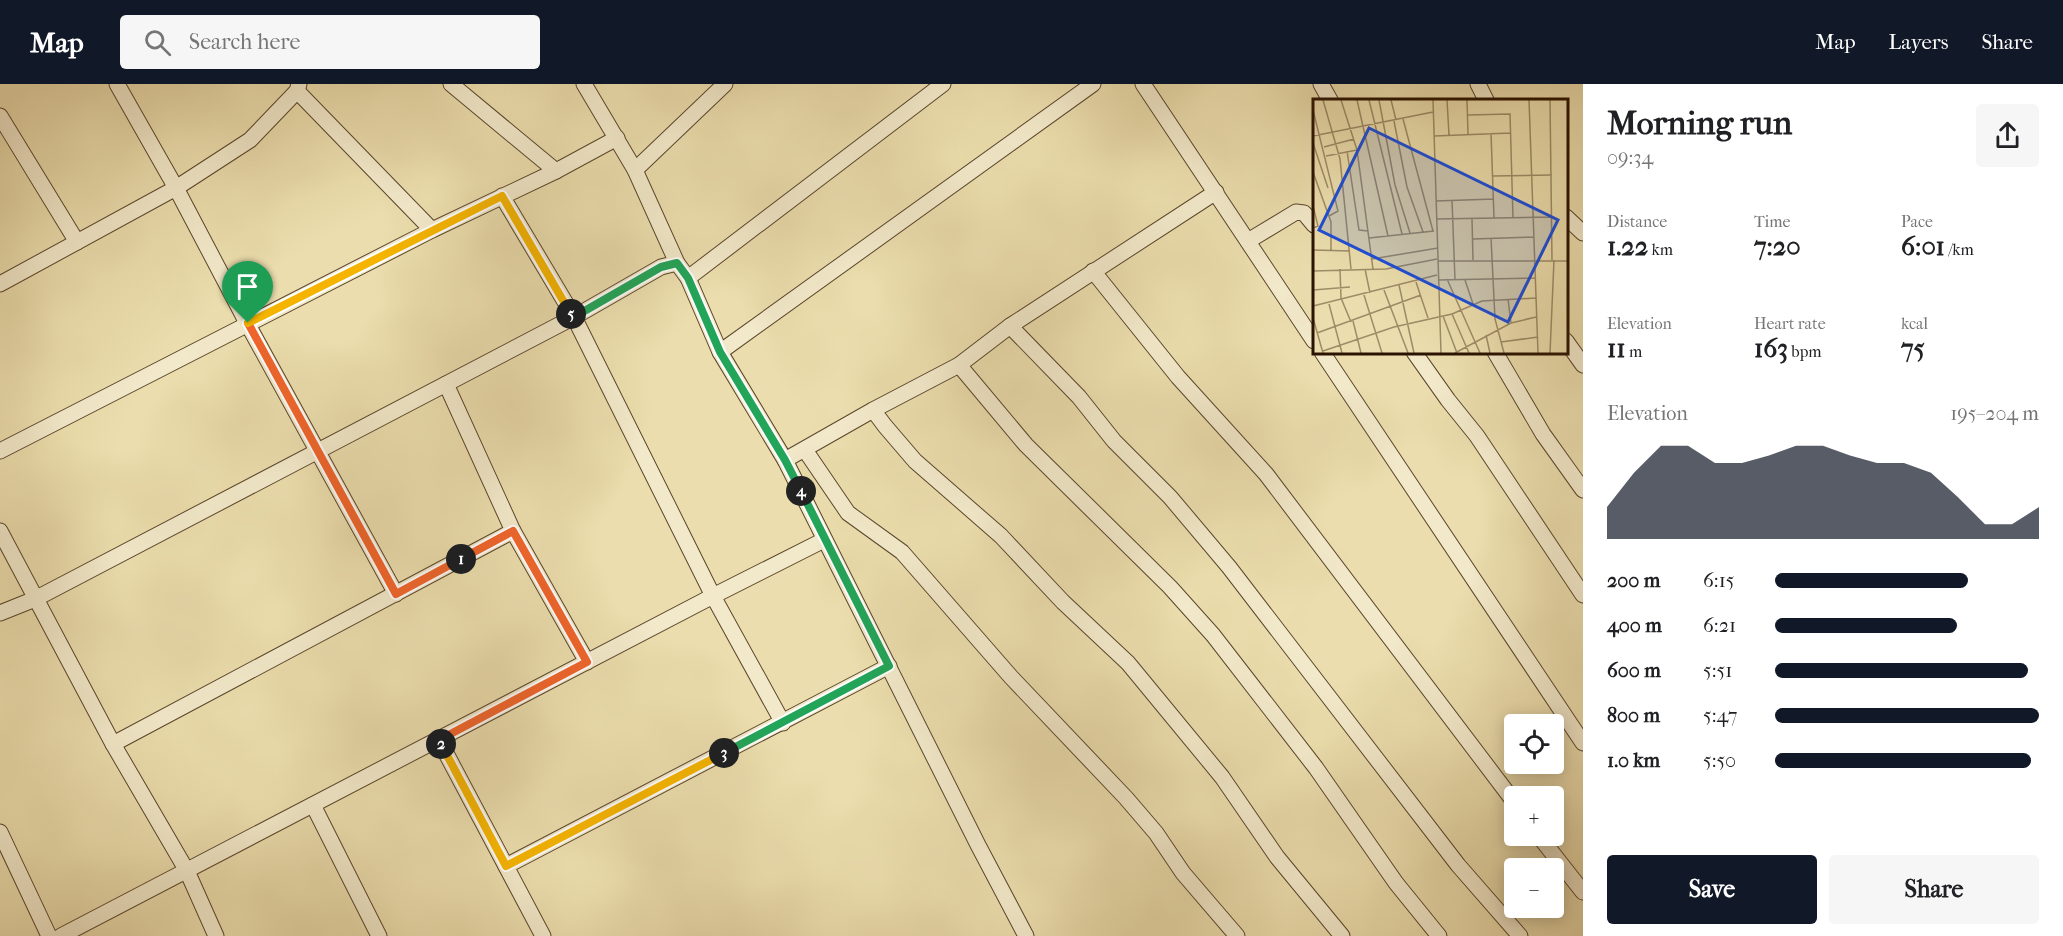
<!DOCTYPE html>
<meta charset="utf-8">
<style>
body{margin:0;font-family:"IM FELL French Canon",serif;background:#f6f6f6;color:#202124;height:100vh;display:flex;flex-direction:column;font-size:22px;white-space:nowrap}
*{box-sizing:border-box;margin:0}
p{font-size:20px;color:#757577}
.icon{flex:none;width:33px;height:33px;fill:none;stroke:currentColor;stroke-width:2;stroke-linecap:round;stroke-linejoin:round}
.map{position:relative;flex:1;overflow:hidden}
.drawer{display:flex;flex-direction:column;background:#fff;width:480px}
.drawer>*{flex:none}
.buttons{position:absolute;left:1504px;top:630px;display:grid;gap:12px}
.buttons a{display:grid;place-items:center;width:60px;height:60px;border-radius:6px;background:#fff;box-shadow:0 3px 15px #0003;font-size:30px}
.pin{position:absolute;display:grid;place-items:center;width:51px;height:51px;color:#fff;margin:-62px -26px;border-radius:50% 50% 50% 0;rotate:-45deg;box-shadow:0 0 6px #0007}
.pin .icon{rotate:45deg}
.km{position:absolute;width:30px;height:30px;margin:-15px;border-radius:50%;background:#222;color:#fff;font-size:16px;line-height:30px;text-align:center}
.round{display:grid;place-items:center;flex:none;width:63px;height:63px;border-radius:6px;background:#f6f6f6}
.headline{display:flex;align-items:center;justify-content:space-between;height:102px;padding:0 24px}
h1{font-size:33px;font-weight:700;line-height:45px}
.metrics{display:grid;grid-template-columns:repeat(3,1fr);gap:9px;height:102px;padding:6px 24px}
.metrics div{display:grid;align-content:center}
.metrics b{font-size:26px;font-weight:700}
.metrics small{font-size:16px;font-weight:400}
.metrics p{font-size:16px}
.chart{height:168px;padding:12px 24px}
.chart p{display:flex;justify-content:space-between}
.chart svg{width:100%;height:108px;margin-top:6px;fill:#111827;opacity:.7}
.button{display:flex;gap:12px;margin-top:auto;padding:12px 24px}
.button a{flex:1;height:69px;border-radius:6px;background:#111827;color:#fff;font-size:24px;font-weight:700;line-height:69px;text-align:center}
.button a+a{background:#f6f6f6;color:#202124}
ul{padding:0 24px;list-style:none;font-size:20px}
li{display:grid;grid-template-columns:96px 72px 1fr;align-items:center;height:45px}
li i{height:15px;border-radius:8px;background:#111827}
header{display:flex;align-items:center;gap:36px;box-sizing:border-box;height:84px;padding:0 30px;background:#111827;color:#fff}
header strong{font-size:28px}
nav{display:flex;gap:33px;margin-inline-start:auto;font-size:21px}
.search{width:420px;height:54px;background:#f6f6f6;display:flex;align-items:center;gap:15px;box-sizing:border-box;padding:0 21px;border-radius:6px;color:#757577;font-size:22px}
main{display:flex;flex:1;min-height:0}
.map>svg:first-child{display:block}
</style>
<header>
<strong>Map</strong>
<div class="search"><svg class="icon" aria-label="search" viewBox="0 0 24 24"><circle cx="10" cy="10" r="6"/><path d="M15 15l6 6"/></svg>Search here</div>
<nav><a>Map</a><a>Layers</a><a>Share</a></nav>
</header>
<main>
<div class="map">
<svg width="1583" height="852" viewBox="0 0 1583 852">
<rect width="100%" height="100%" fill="#ebddad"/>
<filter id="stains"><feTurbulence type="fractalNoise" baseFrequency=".00333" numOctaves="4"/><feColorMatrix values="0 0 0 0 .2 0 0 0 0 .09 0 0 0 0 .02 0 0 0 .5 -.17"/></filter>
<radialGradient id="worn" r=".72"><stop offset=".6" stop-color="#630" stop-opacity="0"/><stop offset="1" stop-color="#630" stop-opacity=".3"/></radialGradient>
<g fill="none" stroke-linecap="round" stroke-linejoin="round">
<defs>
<g id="minor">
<path d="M117,0L176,104L247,239L396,510"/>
<path d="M451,0L556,87"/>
<path d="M584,0L635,86L677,179L688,194L720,268L785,376L978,761L1026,852"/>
<path d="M1143,0L1314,257"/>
<path d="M1321,0L1330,16"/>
<path d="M1478,0L1486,16"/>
<path d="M297,7L432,146"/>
<path d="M0,32L77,158"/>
<path d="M635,86L725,0"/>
<path d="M502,112L574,233L713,512L783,639"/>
<path d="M1566,133L1583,149"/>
<path d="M1248,157L1296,128L1304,129L1314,141"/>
<path d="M1093,187L1178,293L1266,390L1515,719"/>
<path d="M688,194L943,0"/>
<path d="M0,200L176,104L250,56L297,7L299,0"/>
<path d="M1010,242L1079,313L1114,357L1170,413L1229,483L1458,781L1520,852"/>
<path d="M1566,257L1583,281"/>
<path d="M720,268L1093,0"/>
<path d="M1322,268L1583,659"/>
<path d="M1414,268L1448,316L1477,352L1583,511"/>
<path d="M1495,268L1543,350L1583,406"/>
<path d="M959,281L1026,361L1170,503L1213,551L1316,684L1396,799L1439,852"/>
<path d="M446,300L513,447L587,578"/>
<path d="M873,326L885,342L915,377L1001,452L1063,518L1128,579L1222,693L1277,773L1342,852"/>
<path d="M805,366L848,429L902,468L1011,593L1126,714L1156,749L1183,789L1237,852"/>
<path d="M0,367L432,146L556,87L617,54"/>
<path d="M785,376L873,326L959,281L1010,242L1216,108"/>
<path d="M0,447L113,660L187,787L216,852"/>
<path d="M0,529L35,515L574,233L661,183L677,179"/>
<path d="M439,656L543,852"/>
<path d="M113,660L513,447"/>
<path d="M313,721L379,852"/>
<path d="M0,748L49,852"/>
<path d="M1539,752L1583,808"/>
<path d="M506,782L889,582"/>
<path d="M61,852L713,512L824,456"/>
</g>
</defs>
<use href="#minor" stroke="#5a462b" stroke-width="17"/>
<use href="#minor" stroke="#f2e9ca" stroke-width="15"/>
</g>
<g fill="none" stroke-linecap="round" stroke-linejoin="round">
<defs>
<path id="split-1" d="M248,239L396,510L461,475"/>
<path id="split-2" d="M441,660L439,656L587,578L513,447L461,475"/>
<path id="split-3" d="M441,660L506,782L724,669"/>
<path id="split-4" d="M724,669L889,582L801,407"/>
<path id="split-5" d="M571,230L574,233L661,183L677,179L688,194L720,268L785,376L801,407"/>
<path id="split-6" d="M248,239L502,112L571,230"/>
</defs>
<use href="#split-1" stroke="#fff" stroke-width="12"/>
<use href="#split-2" stroke="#fff" stroke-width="12"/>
<use href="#split-3" stroke="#fff" stroke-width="12"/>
<use href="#split-4" stroke="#fff" stroke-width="12"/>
<use href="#split-5" stroke="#fff" stroke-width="12"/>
<use href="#split-6" stroke="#fff" stroke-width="12"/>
<use href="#split-1" stroke="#f0652b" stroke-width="8"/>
<use href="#split-2" stroke="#f0652b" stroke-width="8"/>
<use href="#split-3" stroke="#f5b400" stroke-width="8"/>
<use href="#split-4" stroke="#22a559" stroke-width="8"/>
<use href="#split-5" stroke="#22a559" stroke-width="8"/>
<use href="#split-6" stroke="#f5b400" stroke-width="8"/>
</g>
<g transform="translate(1313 15)">
<rect width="255" height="255" fill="#ebddad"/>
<path fill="none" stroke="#9e8c68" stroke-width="1.5" d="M10,1L27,60L38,170M28,1L44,51L60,170M44,1L75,137M56,1L89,135M66,1L82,86L97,134M78,1L83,21M120,1L128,254M134,1L136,36M154,1L155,35M216,1L225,254M237,1L239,161M0,11L25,112L16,117M155,16L197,15L200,119M90,20L120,132M81,22L94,88L110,133M178,34L181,119M0,37L120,13M121,37L198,34M0,44L15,89M11,48L41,40M34,52L46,131L55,132M13,57L44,51M0,73L18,123V152M180,77L239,76M139,101L142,181M123,102L181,100M0,107L5,127L0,129M123,120L239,118M159,120L160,161M56,139L121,132M178,139L182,220L191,254M160,140L221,138M0,151L37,152M59,160L125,149M125,162H255M27,170L28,199L38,223M52,170L57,194M0,172L73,170L124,160M134,180L167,254M125,181L222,179M152,181L160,205M103,183L115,219M86,186L101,254M0,191L37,188M71,191L95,254M51,196L69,254M195,200L198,224M16,205L29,254M0,207L124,176M139,215L156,254M130,217L144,254M0,219L10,254M40,222L48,254M4,234L108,196M173,236L177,254M188,243L225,238M10,252L81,228L139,215L169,202L223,199M142,254L198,224L223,218M237,254L241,161"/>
<path fill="#1d4ed8" fill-opacity="0.15" stroke="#1d4ed8" stroke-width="3" d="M56,29L245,121L195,223L6,131Z"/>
<rect width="255" height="255" fill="none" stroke="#2a1300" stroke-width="3"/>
</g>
<rect width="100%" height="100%" filter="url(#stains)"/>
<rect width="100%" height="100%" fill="url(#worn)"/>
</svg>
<div class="buttons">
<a><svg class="icon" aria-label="locate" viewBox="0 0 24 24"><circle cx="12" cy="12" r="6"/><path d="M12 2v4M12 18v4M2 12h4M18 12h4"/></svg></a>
<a>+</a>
<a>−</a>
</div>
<div class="pin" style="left:248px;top:239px;background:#1e9e55"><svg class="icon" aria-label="arrive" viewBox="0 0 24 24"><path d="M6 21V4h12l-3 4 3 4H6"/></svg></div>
<b class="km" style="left:461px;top:475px">1</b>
<b class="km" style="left:441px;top:660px">2</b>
<b class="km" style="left:724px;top:669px">3</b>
<b class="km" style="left:801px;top:407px">4</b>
<b class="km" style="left:571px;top:230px">5</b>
</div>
<section class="drawer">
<div class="headline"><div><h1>Morning run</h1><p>09:34</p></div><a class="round"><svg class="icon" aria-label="share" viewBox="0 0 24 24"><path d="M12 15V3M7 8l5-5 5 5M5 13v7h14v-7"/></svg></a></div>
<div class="metrics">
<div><p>Distance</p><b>1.22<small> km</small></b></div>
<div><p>Time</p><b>7:20</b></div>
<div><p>Pace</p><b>6:01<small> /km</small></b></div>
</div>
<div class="metrics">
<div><p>Elevation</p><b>11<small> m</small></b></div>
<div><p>Heart rate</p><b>163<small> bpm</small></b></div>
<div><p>kcal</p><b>75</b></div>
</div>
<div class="chart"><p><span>Elevation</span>195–204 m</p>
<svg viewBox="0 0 160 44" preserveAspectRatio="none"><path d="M0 44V31L10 17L20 6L30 6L40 13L50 13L60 10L70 6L80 6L90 10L100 13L110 13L120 17L130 27L140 38L150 38L160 31V44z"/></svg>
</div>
<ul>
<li><b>200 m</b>6:15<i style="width:73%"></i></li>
<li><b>400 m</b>6:21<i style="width:69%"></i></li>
<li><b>600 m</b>5:51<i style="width:96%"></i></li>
<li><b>800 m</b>5:47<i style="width:100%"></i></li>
<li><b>1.0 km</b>5:50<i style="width:97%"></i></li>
</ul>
<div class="button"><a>Save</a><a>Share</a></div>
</section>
</main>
